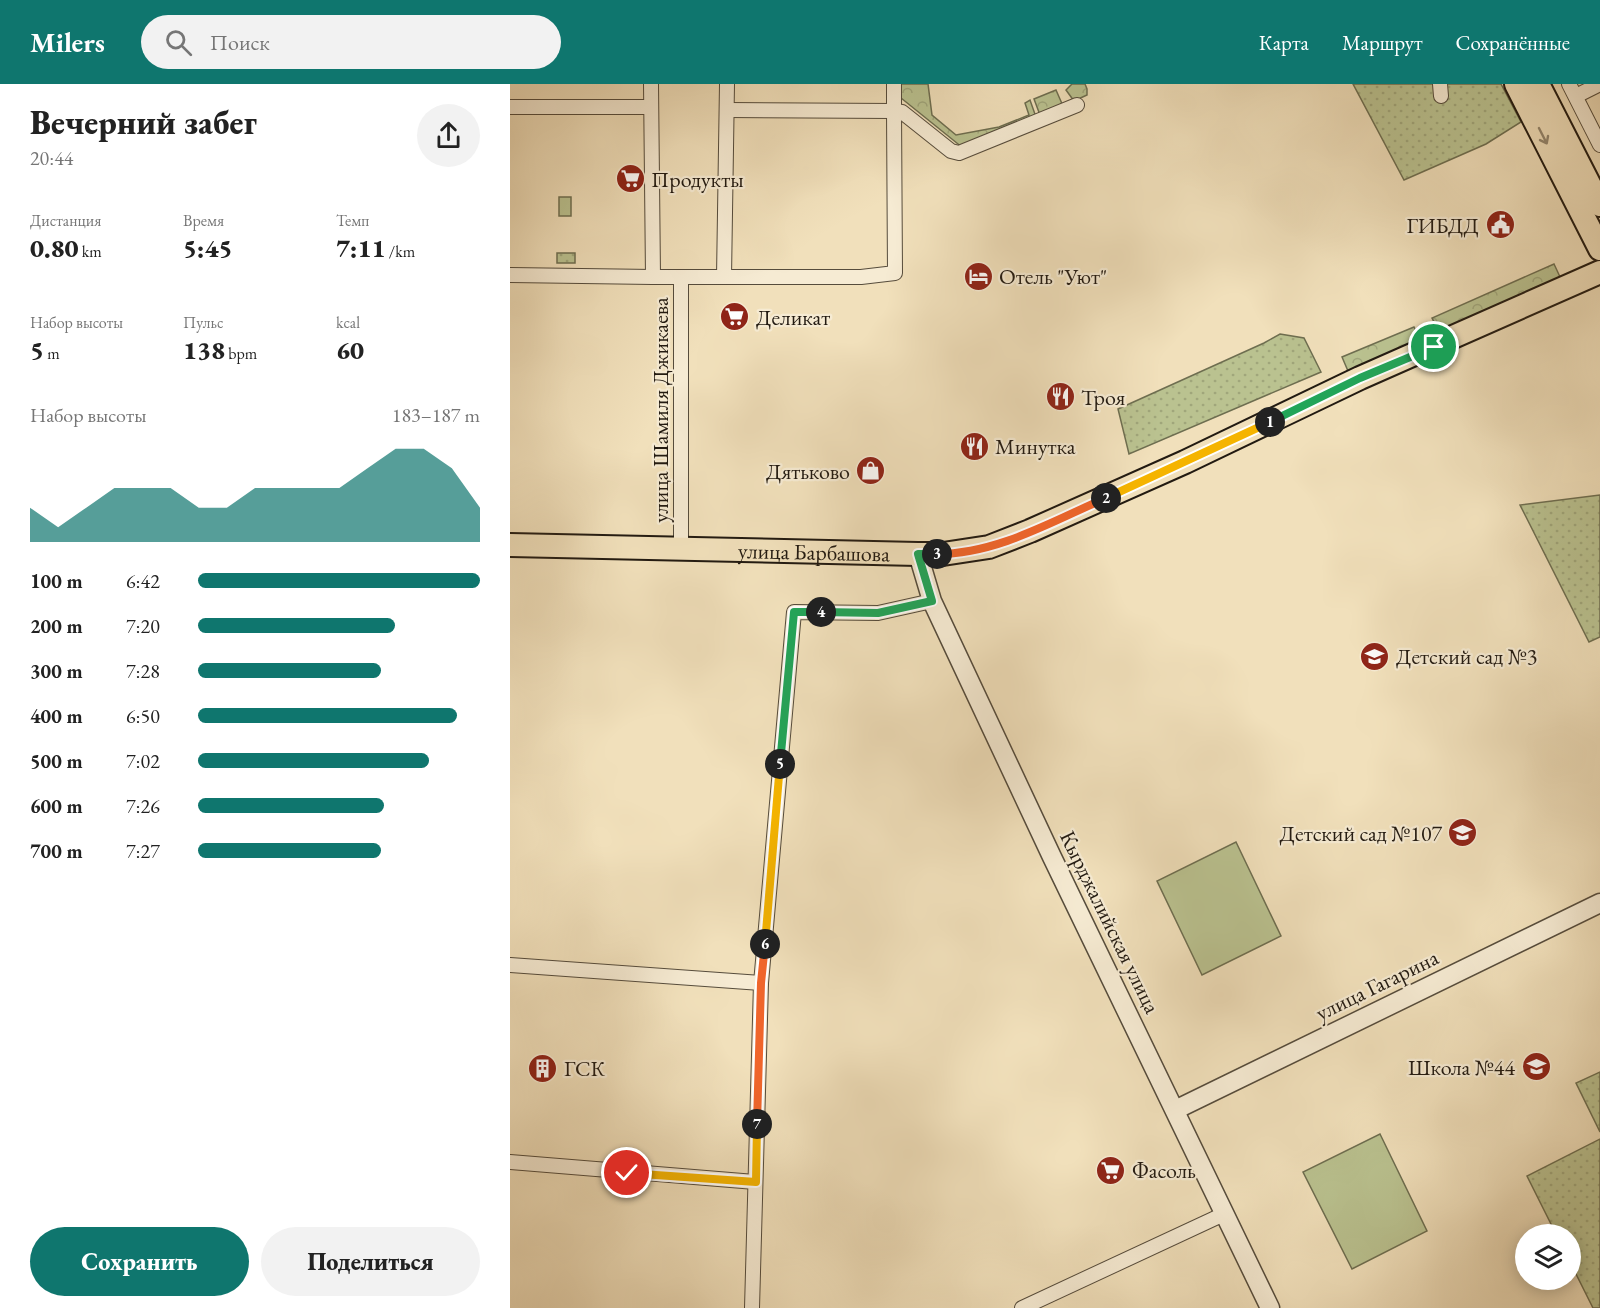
<!DOCTYPE html>
<html lang="ru">
<meta charset="utf-8">
<style>
body{margin:0;font-family:"EB Garamond",serif;background:#f2f2f2;color:#222;height:100vh;display:flex;flex-direction:column;font-size:22px;white-space:nowrap}
*{box-sizing:border-box;margin:0}
p{font-size:20px;color:#767676}
.icon{flex:none;width:33px;height:33px;fill:none;stroke:currentColor;stroke-width:2;stroke-linecap:round;stroke-linejoin:round}
.map{position:relative;flex:1;overflow:hidden}
.panel{display:flex;flex-direction:column;background:#fff;width:510px}
.panel>*{flex:none}
.fabs{position:absolute;left:1005px;top:1140px;display:grid;gap:12px}
.fabs a{display:grid;place-items:center;width:66px;height:66px;border-radius:50%;background:#fff;box-shadow:0 3px 15px #0003;font-size:30px}
.pin{position:absolute;display:grid;place-items:center;width:51px;height:51px;color:#fff;margin:-26px;border:3px solid #fff;border-radius:50%;box-shadow:0 2px 6px #0007}
.km{position:absolute;width:30px;height:30px;margin:-15px;border-radius:50%;background:#222;color:#fff;font-size:16px;line-height:30px;text-align:center}
.round{display:grid;place-items:center;flex:none;width:63px;height:63px;border-radius:32px;background:#f2f2f2}
.summary{display:flex;align-items:center;justify-content:space-between;height:102px;padding:0 30px}
h1{font-size:33px;font-weight:800;line-height:45px}
.stats{display:grid;grid-template-columns:repeat(3,1fr);gap:9px;height:102px;padding:6px 30px}
.stats div{display:grid;align-content:center}
.stats b{font-size:26px;font-weight:800}
.stats small{font-size:16px;font-weight:400}
.stats p{font-size:16px}
.chart{height:168px;padding:12px 30px}
.chart p{display:flex;justify-content:space-between}
.chart svg{width:100%;height:108px;margin-top:6px;fill:#0f766e;opacity:.7}
.action{display:flex;gap:12px;margin-top:auto;padding:12px 30px}
.action a{flex:1;height:69px;border-radius:36px;background:#0f766e;color:#fff;font-size:24px;font-weight:800;line-height:69px;text-align:center}
.action a+a{background:#f2f2f2;color:#222}
ul{padding:0 30px;list-style:none;font-size:20px}
li{display:grid;grid-template-columns:96px 72px 1fr;align-items:center;height:45px}
li i{height:15px;border-radius:8px;background:#0f766e}
header{display:flex;align-items:center;gap:36px;box-sizing:border-box;height:84px;padding:0 30px;background:#0f766e;color:#fff}
header strong{font-size:28px}
nav{display:flex;gap:33px;margin-inline-start:auto;font-size:21px}
.search{width:420px;height:54px;background:#f2f2f2;display:flex;align-items:center;gap:15px;box-sizing:border-box;padding:0 21px;border-radius:33px;color:#767676;font-size:22px}
main{display:flex;flex:1;min-height:0}
.map>svg:first-child{display:block}
</style>
<header>
<strong>Milers</strong>
<div class="search"><svg class="icon" aria-label="search" viewBox="0 0 24 24"><circle cx="10" cy="10" r="6"/><path d="M15 15l6 6"/></svg>Поиск</div>
<nav><a>Карта</a><a>Маршрут</a><a>Сохранённые</a></nav>
</header>
<main>
<section class="panel">
<div class="summary"><div><h1>Вечерний забег</h1><p>20:44</p></div><a class="round"><svg class="icon" aria-label="share" viewBox="0 0 24 24"><path d="M12 15V3M7 8l5-5 5 5M5 13v7h14v-7"/></svg></a></div>
<div class="stats">
<div><p>Дистанция</p><b>0.80<small> km</small></b></div>
<div><p>Время</p><b>5:45</b></div>
<div><p>Темп</p><b>7:11<small> /km</small></b></div>
</div>
<div class="stats">
<div><p>Набор высоты</p><b>5<small> m</small></b></div>
<div><p>Пульс</p><b>138<small> bpm</small></b></div>
<div><p>kcal</p><b>60</b></div>
</div>
<div class="chart"><p><span>Набор высоты</span>183–187 m</p>
<svg viewBox="0 0 160 44" preserveAspectRatio="none"><path d="M0 44V30L10 38L20 30L30 22L40 22L50 22L60 30L70 30L80 22L90 22L100 22L110 22L120 14L130 6L140 6L150 14L160 30V44z"/></svg>
</div>
<ul>
<li><b>100 m</b>6:42<i style="width:100%"></i></li>
<li><b>200 m</b>7:20<i style="width:70%"></i></li>
<li><b>300 m</b>7:28<i style="width:65%"></i></li>
<li><b>400 m</b>6:50<i style="width:92%"></i></li>
<li><b>500 m</b>7:02<i style="width:82%"></i></li>
<li><b>600 m</b>7:26<i style="width:66%"></i></li>
<li><b>700 m</b>7:27<i style="width:65%"></i></li>
</ul>
<div class="action"><a>Сохранить</a><a>Поделиться</a></div>
</section>
<div class="map">
<svg width="1090" height="1224" viewBox="0 0 1090 1224">
<defs>
<pattern id="grass-dots" width="8" height="8" patternUnits="userSpaceOnUse" patternTransform="scale(1.5)"><rect width="8" height="8" fill="#bac290"/><path d="M2 2h.1M6 6h.1" fill="none" stroke="#a0a67b" stroke-width="1.8" stroke-linecap="round"/></pattern>
<pattern id="forest-crowns" width="20" height="18" patternUnits="userSpaceOnUse" patternTransform="scale(1.5)"><rect width="20" height="18" fill="#bac290"/><path d="M2 6a3 3 0 1 1 6 0M12 15a3 3 0 1 1 6 0" fill="none" stroke="#a0a67b"/></pattern>
</defs>
<rect width="100%" height="100%" fill="#f1e0bb"/>
<filter id="stains"><feTurbulence type="fractalNoise" baseFrequency=".00333" numOctaves="4"/><feColorMatrix values="0 0 0 0 .2 0 0 0 0 .09 0 0 0 0 .02 0 0 0 .5 -.17"/></filter>
<radialGradient id="worn" r=".72"><stop offset=".6" stop-color="#630" stop-opacity="0"/><stop offset="1" stop-color="#630" stop-opacity=".3"/></radialGradient>
<g fill="url(#grass-dots)" stroke="#6e6e50" stroke-width="1.5">
<path d="M843,0H991L1011,38L976,60L894,96Z"/>
<rect x="47" y="169" width="18" height="10"/>
<path d="M770,250L794,254L811,288L619,370L608,325L754,259Z"/>
<path d="M1090,411V553L1079,558L1010,421Z"/>
<path d="M1090,988V1048L1066,999Z"/>
<path d="M1090,1055V1224H1083L1061,1180L1060,1150H1046L1017,1092Z"/>
</g>
<g fill="url(#forest-crowns)" stroke="#6e6e50" stroke-width="1.5">
<path d="M391,0H418L422,31L446,51L489,43L519,31L515,19L520,16L526,33L453,64L391,14Z"/>
<path d="M562,0H575L577,5V11L564,17L556,6Z"/>
<path d="M546,6L553,22L530,31L524,15Z"/>
<path d="M1044,180L1051,195L929,247L922,234Z"/>
<path d="M904,243L911,257L838,287L832,273Z"/>
</g>
<g fill="#bac290" stroke="#6e6e50" stroke-width="1.5">
<rect x="49" y="113" width="12" height="19"/>
<path d="M726,758L771,852L692,891L647,797Z"/>
<path d="M870,1050L917,1147L842,1185L793,1088Z"/>
</g>
<g fill="none" stroke-linecap="round" stroke-linejoin="round">
<defs>
<g id="minor">
<path d="M141,0L143,193H171V465"/>
<path d="M930,0L931,12"/>
<path d="M1059,0L1090,61"/>
<path d="M1066,12L1090,0"/>
<path d="M0,23H141"/>
<path d="M217,26L384,27V0"/>
<path d="M0,191L143,193"/>
<path d="M171,193H351L385,189L384,27L392,28L441,67L449,69L567,21"/>
<path d="M214,193L217,0"/>
<path d="M0,881L251,899"/>
<path d="M0,1078L245,1098"/>
<path d="M242,1224L251,899L284,528L368,529L422,517"/>
<path d="M512,1224L714,1130"/>
</g>
<g id="tertiary">
<path d="M408,470L422,517L542,773L760,1224"/>
<path d="M665,1026L1090,819"/>
</g>
<g id="primary">
<path d="M1006,0L1090,165"/>
<path d="M1028,0L1090,121"/>
<path id="s1" d="M0,461L408,470H433L479,463L520,447L675,378L850,294L1090,188"/>
</g>
</defs>
<use href="#minor" stroke="#564c3c" stroke-width="16"/>
<use href="#tertiary" stroke="#564c3c" stroke-width="21"/>
<use href="#primary" stroke="#221a11" stroke-width="26"/>
<use href="#minor" stroke="#f6ebd3" stroke-width="14"/>
<use href="#tertiary" stroke="#f6ebd3" stroke-width="18"/>
<use href="#primary" stroke="#f1e0bb" stroke-width="22"/>
</g>
<defs><path id="oneway-shaft" d="M-6 0H5M1.5-3L5.5 0L1.5 3" fill="none" stroke-width="1.6" stroke-linecap="round" stroke-linejoin="round" transform="scale(1.5)"/></defs>
<use stroke="#94876e" href="#oneway-shaft" transform="translate(1033 52) rotate(63)"/>
<g fill="none" stroke-linecap="round" stroke-linejoin="round">
<defs>
<path id="split-1" d="M760,338L850,294L924,263"/>
<path id="split-2" d="M596,414L760,338"/>
<path id="split-3" d="M427,470C487,470 543,437 596,414"/>
<path id="split-4" d="M311,528L368,529L422,517L408,470H427"/>
<path id="split-5" d="M270,680L284,528H311"/>
<path id="split-6" d="M255,860L270,680"/>
<path id="split-7" d="M247,1040L251,899L255,860"/>
<path id="split-8" d="M117,1089L246,1098L247,1040"/>
</defs>
<use href="#split-1" stroke="#fff" stroke-width="12"/>
<use href="#split-2" stroke="#fff" stroke-width="12"/>
<use href="#split-3" stroke="#fff" stroke-width="12"/>
<use href="#split-4" stroke="#fff" stroke-width="12"/>
<use href="#split-5" stroke="#fff" stroke-width="12"/>
<use href="#split-6" stroke="#fff" stroke-width="12"/>
<use href="#split-7" stroke="#fff" stroke-width="12"/>
<use href="#split-8" stroke="#fff" stroke-width="12"/>
<use href="#split-1" stroke="#22a559" stroke-width="8"/>
<use href="#split-2" stroke="#f5b400" stroke-width="8"/>
<use href="#split-3" stroke="#f0652b" stroke-width="8"/>
<use href="#split-4" stroke="#22a559" stroke-width="8"/>
<use href="#split-5" stroke="#22a559" stroke-width="8"/>
<use href="#split-6" stroke="#f5b400" stroke-width="8"/>
<use href="#split-7" stroke="#f0652b" stroke-width="8"/>
<use href="#split-8" stroke="#f5b400" stroke-width="8"/>
</g>
<defs>
<symbol id="supermarket-disc" viewBox="-11 -11 22 22"><circle r="9.5" fill="#8f2418" stroke="#f6ebd3"/><path d="M-6-5.5h2.5l.6 2H6L4.5 2H-2.5L-4.4-4H-6ZM-1.5 3.2a1.3 1.3 0 1 0 .1 0ZM3 3.2a1.3 1.3 0 1 0 .1 0Z" fill="#fff"/></symbol>
<symbol id="civic-disc" viewBox="-11 -11 22 22"><circle r="9.5" fill="#8f2418" stroke="#f6ebd3"/><path d="M-.6-6.5H3V-4.5H.6V-3L4-1V1h2V6H-6V1h2V-1L-.6-3ZM-1.2 2.5V6h2.4V2.5Z" fill="#fff"/></symbol>
<symbol id="hotel-disc" viewBox="-11 -11 22 22"><circle r="9.5" fill="#8f2418" stroke="#f6ebd3"/><path d="M-6-4.5h1.5V1H6V5H4.5V3h-9V5H-6ZM-4 0a1.8 1.8 0 1 1 3.6 0ZM.5 0V-2.5h3Q6-2.5 6 0Z" fill="#fff"/></symbol>
<symbol id="restaurant-disc" viewBox="-11 -11 22 22"><circle r="9.5" fill="#8f2418" stroke="#f6ebd3"/><path d="M-5-6h1v4h1v-4h1v4h1v-4h1v5L-1.5 .5V6h-2V.5L-5-1ZM5-6V6H3V1.5H1.5Q1.5-4 5-6Z" fill="#fff"/></symbol>
<symbol id="shop-disc" viewBox="-11 -11 22 22"><circle r="9.5" fill="#8f2418" stroke="#f6ebd3"/><path d="M-5-2.5h2.3a2.7 3.5 0 0 1 5.4 0H5L5.5 6h-11ZM-1.5-2.5h3a1.5 2.3 0 0 0-3 0Z" fill="#fff"/></symbol>
<symbol id="school-disc" viewBox="-11 -11 22 22"><circle r="9.5" fill="#8f2418" stroke="#f6ebd3"/><path d="M0-5L7-2L0 1L-7-2ZM-4 1L0 2.5L4 1V4Q0 6-4 4Z" fill="#fff"/></symbol>
<symbol id="building-disc" viewBox="-11 -11 22 22"><circle r="9.5" fill="#8f2418" stroke="#f6ebd3"/><path d="M-4-6H4V6H1V3H-1V6H-4ZM-2.5-4.3h1.7v1.8h-1.7ZM.8-4.3h1.7v1.8H.8ZM-2.5-1h1.7V.8h-1.7ZM.8-1h1.7V.8H.8Z" fill="#fff"/></symbol>
</defs>
<g fill-rule="evenodd">
<use href="#supermarket-disc" x="104" y="78" width="33" height="33"/>
<use href="#civic-disc" x="974" y="124" width="33" height="33"/>
<use href="#hotel-disc" x="452" y="176" width="33" height="33"/>
<use href="#supermarket-disc" x="208" y="216" width="33" height="33"/>
<use href="#restaurant-disc" x="534" y="296" width="33" height="33"/>
<use href="#restaurant-disc" x="448" y="346" width="33" height="33"/>
<use href="#shop-disc" x="344" y="370" width="33" height="33"/>
<use href="#school-disc" x="848" y="556" width="33" height="33"/>
<use href="#school-disc" x="936" y="732" width="33" height="33"/>
<use href="#school-disc" x="1010" y="966" width="33" height="33"/>
<use href="#building-disc" x="16" y="968" width="33" height="33"/>
<use href="#supermarket-disc" x="584" y="1070" width="33" height="33"/>
</g>
<g text-anchor="middle" dominant-baseline="central" stroke-width="4.5" stroke-linejoin="round" paint-order="stroke">
<g font-size="22" fill="#221a11" stroke="#f6ebd3" text-anchor="start">
<text x="141" y="95">Продукты</text>
<text x="969" y="141" text-anchor="end">ГИБДД</text>
<text x="489" y="192">Отель "Уют"</text>
<text x="246" y="233">Деликат</text>
<text x="571" y="313">Троя</text>
<text x="485" y="362">Минутка</text>
<text x="340" y="387" text-anchor="end">Дятьково</text>
<text x="886" y="572">Детский сад №3</text>
<text x="932" y="749" text-anchor="end">Детский сад №107</text>
<text x="1005" y="983" text-anchor="end">Школа №44</text>
<text x="54" y="984">ГСК</text>
<text x="622" y="1086">Фасоль</text>
</g>
<g font-size="22" fill="#221a11" stroke="#f6ebd3">
<text transform="translate(150 326) rotate(-90)">улица Шамиля Джикаева</text>
<text stroke="none"><textPath href="#s1" startOffset="304">улица Барбашова</textPath></text>
<text transform="translate(600 838) rotate(64)">Кырджалийская улица</text>
<text transform="translate(867 901) rotate(-26)">улица Гагарина</text>
</g>
</g>
<rect width="100%" height="100%" filter="url(#stains)"/>
<rect width="100%" height="100%" fill="url(#worn)"/>
</svg>
<div class="fabs">
<a><svg class="icon" aria-label="layers" viewBox="0 0 24 24"><path d="M12 4l9 5-9 5-9-5zM3 14l9 5 9-5"/></svg></a>
</div>
<div class="pin" style="left:924px;top:263px;background:#1e9e55"><svg class="icon" aria-label="arrive" viewBox="0 0 24 24"><path d="M6 21V4h12l-3 4 3 4H6"/></svg></div>
<div class="pin" style="left:117px;top:1089px;background:#d93025"><svg class="icon" aria-label="check" viewBox="0 0 24 24"><path d="M5 12l5 5 9-10"/></svg></div>
<b class="km" style="left:760px;top:338px">1</b>
<b class="km" style="left:596px;top:414px">2</b>
<b class="km" style="left:427px;top:470px">3</b>
<b class="km" style="left:311px;top:528px">4</b>
<b class="km" style="left:270px;top:680px">5</b>
<b class="km" style="left:255px;top:860px">6</b>
<b class="km" style="left:247px;top:1040px">7</b>
</div>
</main>
